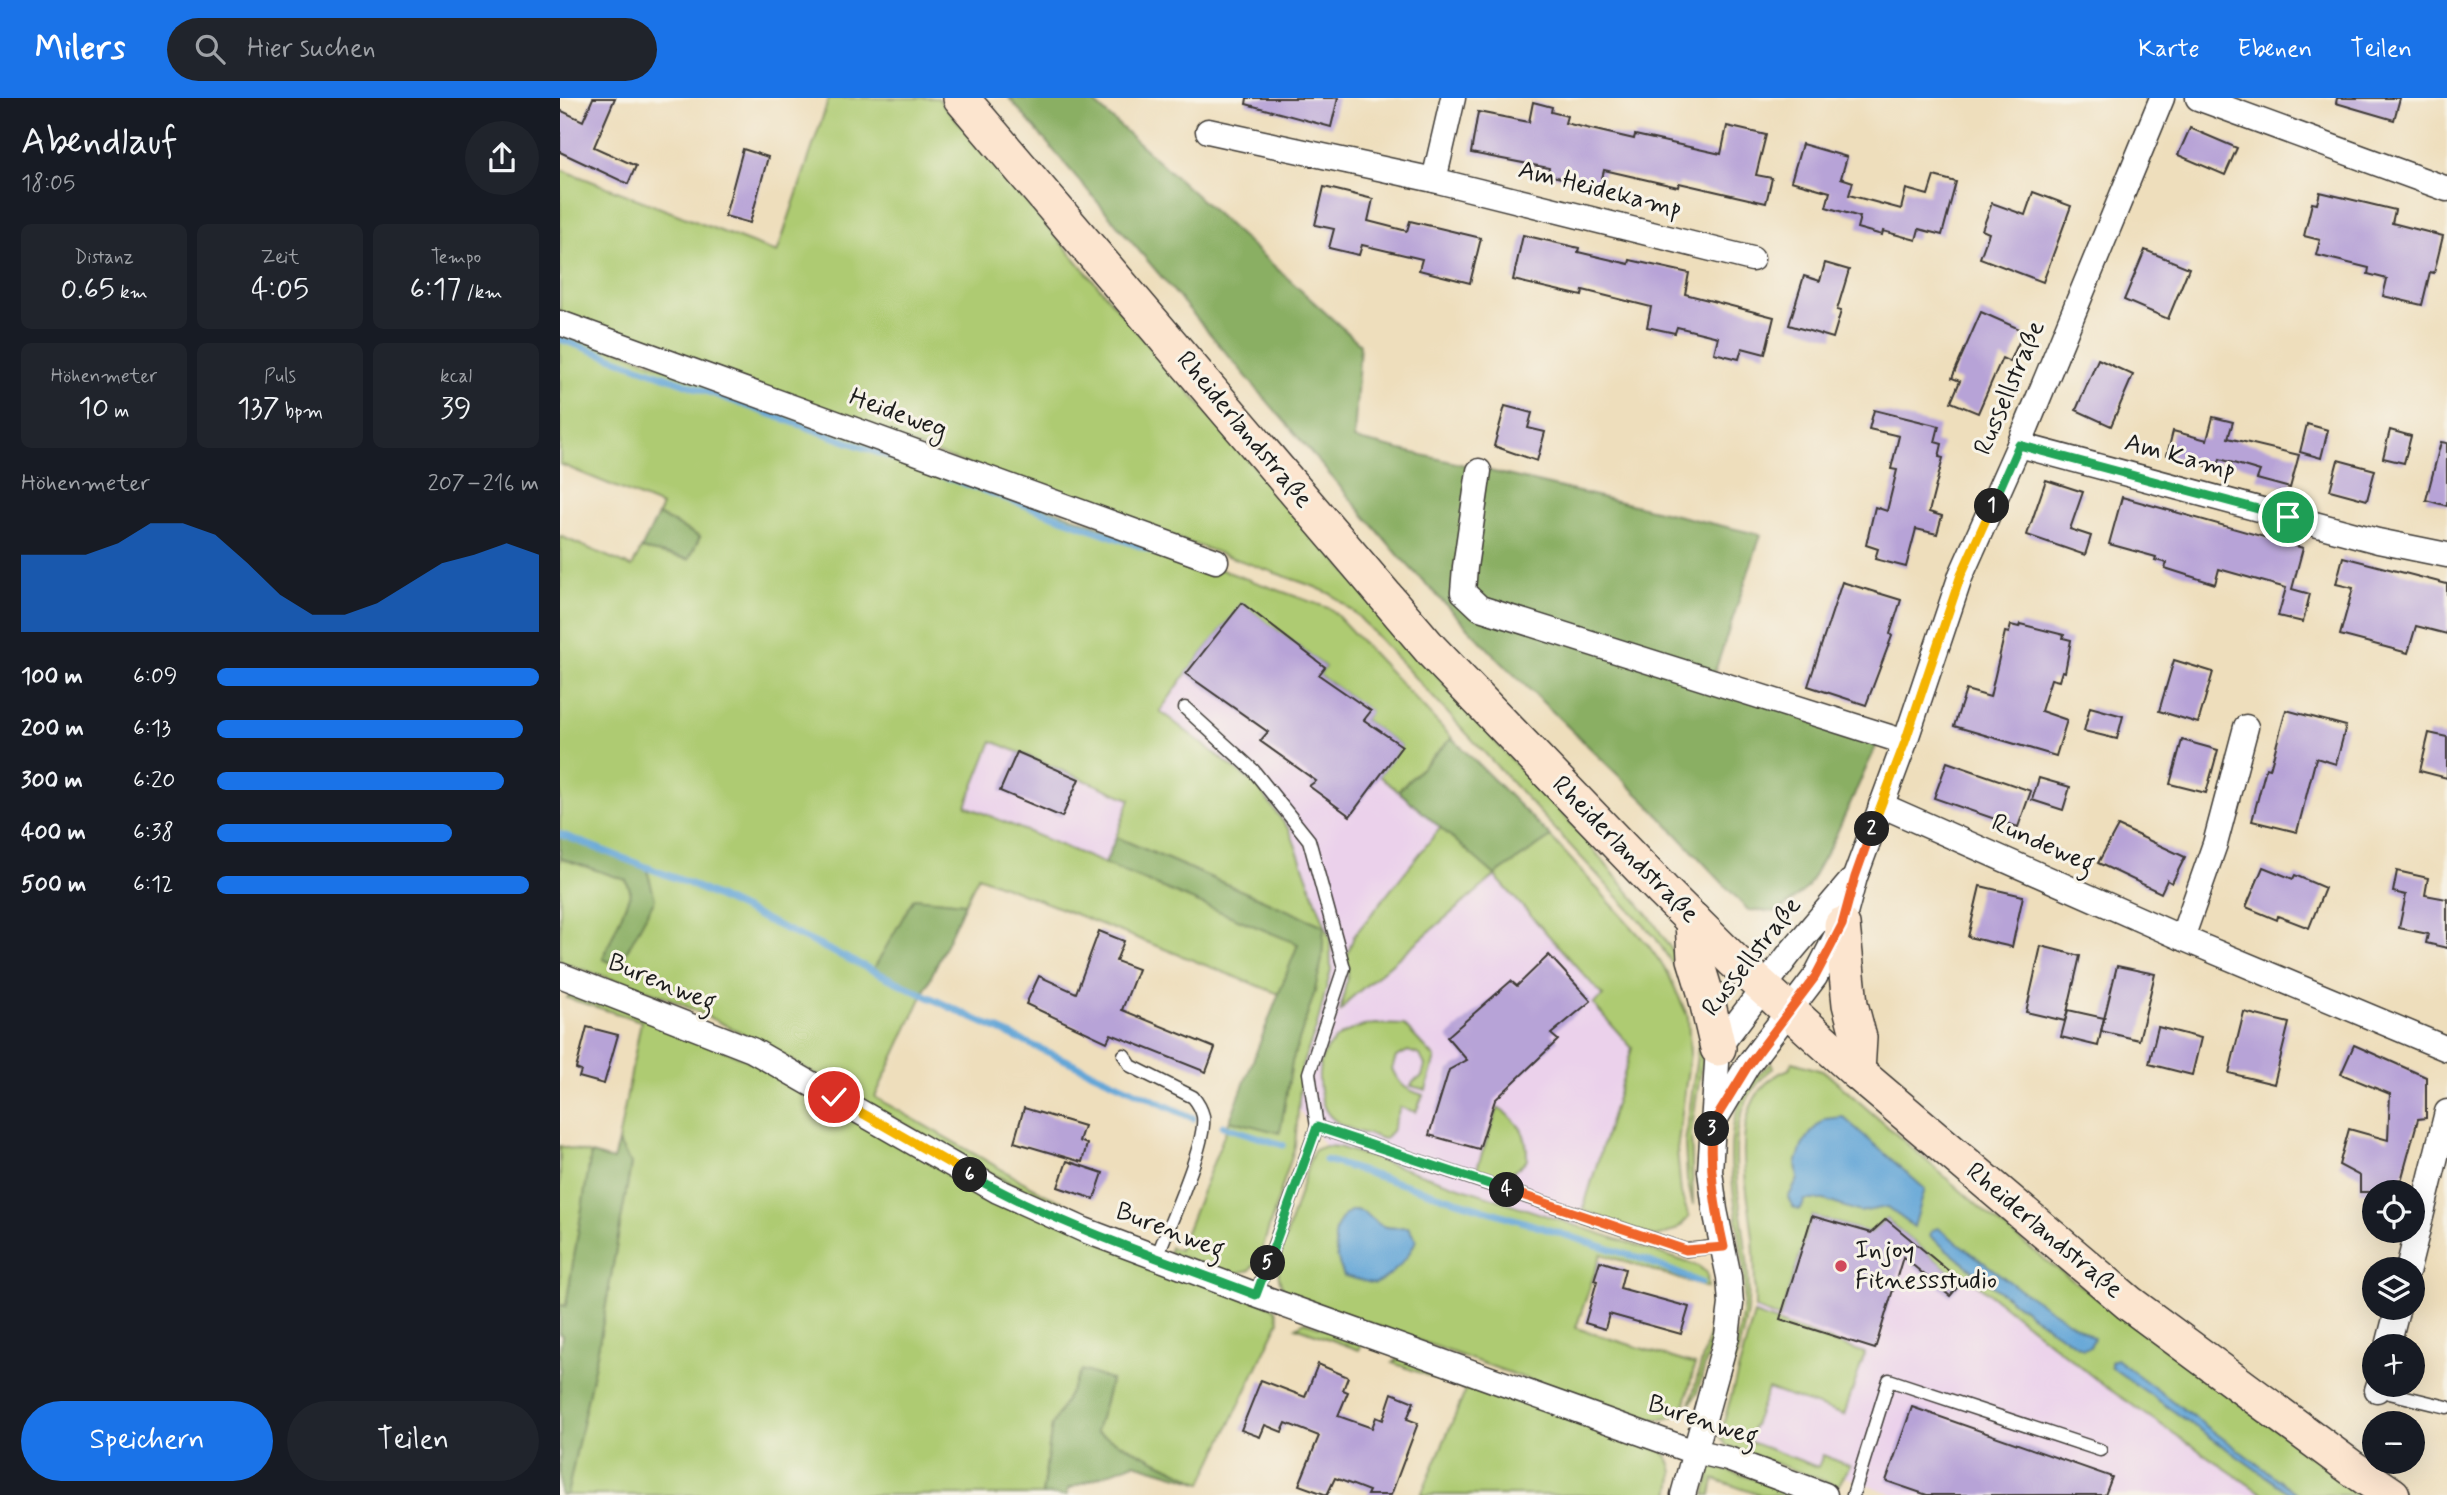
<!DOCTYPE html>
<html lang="de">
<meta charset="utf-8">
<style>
body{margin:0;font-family:Mynerve,sans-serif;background:#20242c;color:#f1f3f6;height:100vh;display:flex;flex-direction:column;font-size:26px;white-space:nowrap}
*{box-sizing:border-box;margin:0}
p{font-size:23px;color:#9ea1a6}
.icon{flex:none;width:38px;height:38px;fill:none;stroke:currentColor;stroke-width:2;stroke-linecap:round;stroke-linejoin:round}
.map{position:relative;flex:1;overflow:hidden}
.drawer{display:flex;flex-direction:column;background:#171b24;width:560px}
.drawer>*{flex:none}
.controls{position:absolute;left:1802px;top:1082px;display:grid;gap:14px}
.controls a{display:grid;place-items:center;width:63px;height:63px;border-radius:50%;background:#171b24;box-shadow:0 7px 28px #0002;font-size:35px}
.pin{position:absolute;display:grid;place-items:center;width:60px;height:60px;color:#fff;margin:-30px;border:4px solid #fff;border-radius:50%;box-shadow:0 2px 7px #0007}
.km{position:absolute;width:35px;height:35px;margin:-18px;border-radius:50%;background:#222;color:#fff;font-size:19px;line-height:35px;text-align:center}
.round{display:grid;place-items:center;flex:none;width:74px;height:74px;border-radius:37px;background:#20242c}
.summary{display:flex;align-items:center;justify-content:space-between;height:119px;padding:0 21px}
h1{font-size:38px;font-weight:600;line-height:52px}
.stats{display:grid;grid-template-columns:repeat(3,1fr);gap:10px;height:119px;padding:7px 21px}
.stats div{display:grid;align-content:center;border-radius:10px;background:#20242c;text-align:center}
.stats b{font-size:30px;font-weight:600}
.stats small{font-size:19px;font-weight:400}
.stats p{font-size:19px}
.chart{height:196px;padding:14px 21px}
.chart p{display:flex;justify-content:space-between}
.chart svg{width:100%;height:126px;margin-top:7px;fill:#1a73e8;opacity:.7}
.primary-button{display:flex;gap:14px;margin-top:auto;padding:14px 21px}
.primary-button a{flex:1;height:80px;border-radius:42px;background:#1a73e8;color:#fff;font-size:28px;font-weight:600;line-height:80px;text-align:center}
.primary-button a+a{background:#20242c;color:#f1f3f6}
ul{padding:0 21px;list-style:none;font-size:23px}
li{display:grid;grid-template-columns:112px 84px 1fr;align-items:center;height:52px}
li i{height:18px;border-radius:9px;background:#1a73e8}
header{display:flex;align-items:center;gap:42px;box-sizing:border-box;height:98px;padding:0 35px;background:#1a73e8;color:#fff}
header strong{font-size:33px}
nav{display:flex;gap:38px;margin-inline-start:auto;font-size:24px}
.search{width:490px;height:63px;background:#20242c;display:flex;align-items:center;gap:18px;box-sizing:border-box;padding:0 24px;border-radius:38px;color:#9ea1a6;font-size:26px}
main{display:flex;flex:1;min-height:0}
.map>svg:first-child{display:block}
</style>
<header>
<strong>Milers</strong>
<div class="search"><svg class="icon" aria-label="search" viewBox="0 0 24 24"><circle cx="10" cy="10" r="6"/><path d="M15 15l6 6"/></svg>Hier suchen</div>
<nav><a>Karte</a><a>Ebenen</a><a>Teilen</a></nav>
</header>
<main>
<section class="drawer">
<div class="summary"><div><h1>Abendlauf</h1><p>18:05</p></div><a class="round"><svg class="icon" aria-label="share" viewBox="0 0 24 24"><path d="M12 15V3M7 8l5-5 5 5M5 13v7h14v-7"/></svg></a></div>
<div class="stats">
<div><p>Distanz</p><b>0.65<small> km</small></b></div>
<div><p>Zeit</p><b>4:05</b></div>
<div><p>Tempo</p><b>6:17<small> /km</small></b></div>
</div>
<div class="stats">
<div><p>Höhenmeter</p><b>10<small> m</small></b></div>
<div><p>Puls</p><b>137<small> bpm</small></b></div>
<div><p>kcal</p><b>39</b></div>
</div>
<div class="chart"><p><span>Höhenmeter</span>207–216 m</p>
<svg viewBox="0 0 160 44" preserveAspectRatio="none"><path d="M0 44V17L10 17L20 17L30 13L40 6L50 6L60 10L70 20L80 31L90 38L100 38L110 34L120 27L130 20L140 17L150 13L160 17V44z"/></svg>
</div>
<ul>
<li><b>100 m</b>6:09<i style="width:100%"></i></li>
<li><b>200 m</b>6:13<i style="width:95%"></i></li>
<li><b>300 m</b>6:20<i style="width:89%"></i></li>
<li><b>400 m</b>6:38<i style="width:73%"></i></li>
<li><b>500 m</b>6:12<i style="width:97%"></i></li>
</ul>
<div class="primary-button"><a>Speichern</a><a>Teilen</a></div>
</section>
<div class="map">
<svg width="1887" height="1397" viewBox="0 0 1887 1397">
<rect width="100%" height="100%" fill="#f7f3e8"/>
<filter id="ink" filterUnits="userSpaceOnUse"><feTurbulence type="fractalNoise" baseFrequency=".0143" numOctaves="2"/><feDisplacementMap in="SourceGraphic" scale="14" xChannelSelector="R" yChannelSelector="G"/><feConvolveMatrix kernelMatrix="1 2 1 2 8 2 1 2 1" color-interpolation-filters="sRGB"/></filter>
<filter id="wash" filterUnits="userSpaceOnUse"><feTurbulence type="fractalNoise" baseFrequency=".00686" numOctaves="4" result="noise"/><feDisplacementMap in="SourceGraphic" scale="28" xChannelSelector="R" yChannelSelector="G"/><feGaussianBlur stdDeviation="1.57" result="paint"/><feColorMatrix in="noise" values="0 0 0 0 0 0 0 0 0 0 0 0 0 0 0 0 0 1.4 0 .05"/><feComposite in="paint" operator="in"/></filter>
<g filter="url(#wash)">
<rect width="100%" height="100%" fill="#eedebc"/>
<g fill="#ebd1eb">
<path d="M519,421L771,511L892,640L839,693L935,777L1044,898L1033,906L1072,950L1018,1129L779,1049L765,1048L739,1012L742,967L756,931L771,872L406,708Z"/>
<path d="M1213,1021L1543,1287L1703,1397H1335L1178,1339L1165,1326L1195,1210Z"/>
</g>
<g fill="#aecb72" stroke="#657447" stroke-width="2">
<path d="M269,0H378L603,264L948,658L1012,726L1093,823L1129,879L1132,906L1123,883L1095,839L797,517L771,496L755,489L0,222V71L217,155Z"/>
<path d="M0,231L519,421L771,511L892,640L838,693L819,678L841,648L804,622L810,613L759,577L765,569L682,506L626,576L600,613L697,688L730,733L770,840L771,872L756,931L742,967L735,1048L699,1161L690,1172L672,1176L609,1155L610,1149L619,1152L670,1022L719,1034L732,964L754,896L764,828L556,739L570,701L432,643L406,708L738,846L719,896L418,778L405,805L354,800L314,872L363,896L315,999L488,1098L521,1112L518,1119L430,1074L180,934L104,898L0,864V760L66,782L71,794L43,861L59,867L86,768L0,736V438L72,469L81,451L129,461L140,439L98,417L102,408L0,366Z"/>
<path d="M881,729L935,777L991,739L1088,847L1108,875L1128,919L1130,955L1117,1052L1121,1095L1129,1119C1119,1131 1110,1136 1095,1139L1023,1112L1072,950L1033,906L1043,898L935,778L790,901L780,914L788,875L786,860L794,838Z"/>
<path d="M16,890L181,959L716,1211L719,1223L642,1385L536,1334L551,1283L492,1327L482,1397H7L39,1246L71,1067L58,1044L81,923L7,900Z"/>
<path d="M815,926L844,927L875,960L866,992L851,988L854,983L862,979L865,967L860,957L848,953L836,959L832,971C841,989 845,991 863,997L856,1014L840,1009L832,1033L824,1041C807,1035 782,1032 769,1017C763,1011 761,1000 760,992C753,952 778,931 815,926Z"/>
<path d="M1143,938L1142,964L1131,1035L1133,1107L1127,1081L1125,1045L1139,943Z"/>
<path d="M1233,964L1265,974L1432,1120L1492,1167L1681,1306L1810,1397H1704L1543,1287L1407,1178L1402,1184L1326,1121L1311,1135L1252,1118L1220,1221L1195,1210C1195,1187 1195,1163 1193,1140C1188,1086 1162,997 1229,971Z"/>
<path d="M1212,965L1213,970C1143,1025 1195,1131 1188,1204C1184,1246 1166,1288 1153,1328L1152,1319C1164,1281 1181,1241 1184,1201C1189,1128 1137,1017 1212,965Z"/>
<path d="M938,1010C960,1024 968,1035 967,1062C947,1080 942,1081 916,1073Z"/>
<path d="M0,1048L31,1056L6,1208L0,1207Z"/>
<path d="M765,1048L779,1049L1138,1168L1147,1175L1148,1190L1041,1156L1016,1230L1135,1267L1123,1313C1109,1323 1096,1322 1080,1321L727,1196C719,1186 718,1178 718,1165L749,1064L754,1052Z"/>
<path d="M1194,1216L1305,1255L1284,1317L1208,1291L1188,1343L1258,1369L1263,1357L1290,1368L1278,1388L1167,1348L1160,1338Z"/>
<path d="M1154,1219L1156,1223L1155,1233L1137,1295L1130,1306Z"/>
<path d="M745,1224L803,1244L799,1252L736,1229Z"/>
<path d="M841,1258L1102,1353C1116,1367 1114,1379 1110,1397H861L906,1292L833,1265Z"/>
<path d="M1152,1368L1246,1397H1200L1154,1381L1151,1397H1145Z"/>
</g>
<g fill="#8aaf64" stroke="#536640" stroke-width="2">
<path d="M449,0H529L800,246L794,341L1201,437L1153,579L1323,633L1274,741L1247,790L1218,814L1188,812L1087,705L940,563L840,459Z"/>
<path d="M98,417L140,439L129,461L81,451Z"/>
<path d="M892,640L991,739L935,777L838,693Z"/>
<path d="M0,736L86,768L95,801L59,868L43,861L71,794L66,782L0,760Z"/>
<path d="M556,739L764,828L762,862L754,896L732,964L720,1035L670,1022L738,846L545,766Z"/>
<path d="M354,800L405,805L363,896L313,872Z"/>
<path d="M58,1044L71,1066L39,1246L7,1397H0V1252L2,1237L0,1236V1207L6,1208L31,1056L53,1062Z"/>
<path d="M522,1272L551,1282L536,1334L642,1385L574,1365L508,1391L507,1397H482L492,1327Z"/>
</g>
<g fill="#63a6d7" stroke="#40617a" stroke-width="2">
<path d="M1283,1019L1365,1091L1354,1129L1327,1109L1300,1114L1264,1102H1245L1242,1109L1238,1112L1233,1109L1228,1100L1238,1081L1236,1066L1242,1048L1253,1032L1265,1021Z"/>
<path d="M792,1112C807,1111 810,1123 823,1128C831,1131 840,1129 848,1129L856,1142C850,1159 832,1178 815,1186L784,1178C774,1156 767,1126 792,1112Z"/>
<path d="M1378,1130L1458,1190L1534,1240L1530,1249L1523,1251C1468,1218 1419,1178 1370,1138L1372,1132Z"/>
<path d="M1556,1261L1739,1397H1732L1551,1269V1264Z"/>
</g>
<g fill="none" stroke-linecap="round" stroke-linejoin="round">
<g stroke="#63a6d7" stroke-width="7">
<path d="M0,241L602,456"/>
<path d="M0,736L128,785L415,921L633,1020"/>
<path d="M663,1028L723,1047"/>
<path d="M766,1062L1085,1162L1141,1185"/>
</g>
</g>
<g id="blocks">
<g fill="#b7a3d7">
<path d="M33,0H55L34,49L76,68L68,86L0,54V12L23,23Z"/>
<path d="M687,0H778L771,29L686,6Z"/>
<path d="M1777,0H1840L1834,22L1776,5Z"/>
<path d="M973,4L992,9L991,14L1007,18L1005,25L1074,41L1075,37L1161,56L1167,28L1206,37L1196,77L1212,80L1206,105L1119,85L1118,89L1044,72L1040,89L988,77L989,70L911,55L918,14L969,24Z"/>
<path d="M1630,30L1677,50L1665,77L1618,57Z"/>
<path d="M1242,46L1287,59L1281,80L1293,84L1289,97L1341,111L1346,91L1368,97L1374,78L1396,84L1382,137L1359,131L1356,142L1323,133L1322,137L1297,130L1300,119L1266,109L1270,94L1231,83Z"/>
<path d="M183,51L208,59L190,125L165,118Z"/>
<path d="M764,89L813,101L808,123L847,133L850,123L921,140L910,185L859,172L862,161L802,147L799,157L769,150L774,131L755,127Z"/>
<path d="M1473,94L1511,108L1483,184L1420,160L1429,135L1422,132L1432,105L1465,117Z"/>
<path d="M1760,94L1835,112L1832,125L1883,138L1874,175L1870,174L1862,207L1823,198L1827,181L1808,176L1809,170L1756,157L1760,142L1744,138L1752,105L1757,106Z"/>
<path d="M963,137L1019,150L1018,154L1069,166L1070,162L1129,175L1125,196L1214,219L1205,256L1182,250L1179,261L1154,255L1158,239L1117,229L1115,235L1087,229L1091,209L1023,192L1022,198L953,182Z"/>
<path d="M1585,152L1629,170L1608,221L1564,202Z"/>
<path d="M1265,165L1289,172L1277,212L1281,213L1273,240L1229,227L1244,178L1260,183Z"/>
<path d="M1421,214L1464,233L1450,264L1442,260L1418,315L1391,304L1400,283L1392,280Z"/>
<path d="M1538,261L1573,277L1551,328L1516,312Z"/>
<path d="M945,308L972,315L968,330L985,334L977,363L934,348Z"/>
<path d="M1314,312L1379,328L1375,344L1382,346L1379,359L1383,360L1369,414L1382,418L1377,436L1356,431L1346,469L1315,461L1318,451L1306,447L1315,409L1327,413L1337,372L1331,371L1339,338L1309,331Z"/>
<path d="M1653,319L1673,324L1668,340L1739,357L1730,390L1697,381L1700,373L1660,361L1657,371L1607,357L1613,333L1647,342Z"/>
<path d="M1747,326L1768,332L1761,360L1740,354Z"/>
<path d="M1830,332L1851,338L1844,365L1823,360Z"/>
<path d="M1881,344L1887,345V408L1866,402Z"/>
<path d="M1778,362L1815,372L1807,402L1770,392Z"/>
<path d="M1486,382L1523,394L1510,431L1531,438L1525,457L1467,437Z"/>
<path d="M1562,399L1743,450L1732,491L1750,496L1743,524L1718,518L1726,490L1659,471L1655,486L1605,470L1607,465L1595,462L1596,459L1549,446Z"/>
<path d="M1783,459L1887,486V536L1856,528L1848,555L1780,537L1793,490L1776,486Z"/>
<path d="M1282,484L1341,502L1330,536L1332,538L1306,607L1248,588Z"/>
<path d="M682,505L765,569L759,577L811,613L804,622L842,648L790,718L749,688L756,683L700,643L708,634L626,576Z"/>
<path d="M1460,526L1504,537L1503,540L1511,542L1505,574L1502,573L1499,583L1491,581L1481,613L1507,622L1496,658L1394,628L1406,592L1430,599L1445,534L1449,535L1451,527L1459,529Z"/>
<path d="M1614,562L1653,574L1638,625L1599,613Z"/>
<path d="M1530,609L1563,618L1557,641L1524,633Z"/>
<path d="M1726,612L1786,628L1776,666L1756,660L1737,734L1692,723L1706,670L1710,671Z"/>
<path d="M1869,635L1887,639V680L1860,673Z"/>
<path d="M1622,642L1658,652L1646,695L1610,686Z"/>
<path d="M457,654L519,681L502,719L440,693Z"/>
<path d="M1387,664L1471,693L1458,729L1374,700Z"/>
<path d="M1479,680L1510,689L1503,712L1472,702Z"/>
<path d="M1558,728L1625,759L1612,785L1607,782L1601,795L1538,765Z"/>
<path d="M1703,769L1733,781L1735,777L1765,790L1749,830L1718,818L1717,822L1686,809Z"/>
<path d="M1837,773L1868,780L1865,797L1887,801V850L1866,845L1868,836L1839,830L1846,797L1833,794Z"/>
<path d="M1420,788L1463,798L1452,849L1408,839Z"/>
<path d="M539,833L564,843L556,863L578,871L562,912L655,950L646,974L551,936L547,944L466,906L479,878L516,895Z"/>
<path d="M1481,848L1520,858L1505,923L1466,914Z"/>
<path d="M989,857L1031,903L991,936L998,942L935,1002L919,1051L869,1037L889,972L907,962L887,939L951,883L957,888Z"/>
<path d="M1557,868L1595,876L1579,942L1541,933Z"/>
<path d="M1508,912L1544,920L1538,948L1501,939Z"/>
<path d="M1684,914L1729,925L1714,986L1669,975Z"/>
<path d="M27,929L58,937L44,986L19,979L21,973L16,971Z"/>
<path d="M1598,929L1641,940L1632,977L1589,966Z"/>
<path d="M1794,947L1866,979V1020L1858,1021L1838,1094H1800V1078L1779,1067L1789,1031L1828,1042L1830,996L1781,976Z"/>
<path d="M464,1010L524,1028L519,1043L527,1046L522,1064L454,1044Z"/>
<path d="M507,1063L543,1075L534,1101L498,1089Z"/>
<path d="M1252,1118L1311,1135L1326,1121L1402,1184L1390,1198L1343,1159L1315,1251L1220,1221Z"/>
<path d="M1040,1163L1065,1171L1060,1190L1129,1209L1121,1236L1049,1216L1045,1231L1025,1225L1037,1183L1034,1182Z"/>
<path d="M758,1266L788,1279L783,1292L788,1294L778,1318L812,1330L816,1319L823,1322L832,1295L854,1304L847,1321L858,1325L831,1397H807L809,1393L775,1380L767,1397L739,1387L759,1338L726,1325L722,1334L705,1327L700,1339L681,1332L701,1282L745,1299Z"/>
<path d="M1352,1309L1552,1379L1545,1397H1367L1326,1383Z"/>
</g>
</g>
</g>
<g filter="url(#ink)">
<use href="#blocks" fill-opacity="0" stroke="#3c3934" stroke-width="2"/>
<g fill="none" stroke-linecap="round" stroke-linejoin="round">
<defs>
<g id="service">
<path d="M625,610L693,672L749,742L784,870L749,975L757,1029L696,1197"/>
<path d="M564,957L571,968L633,999C638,1005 641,1010 643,1018C647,1046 608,1128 597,1159"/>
<path d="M757,1029L1126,1152L1164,1148"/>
<path d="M1817,1292L1887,1309"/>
<path d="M1293,1397L1329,1282L1540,1352"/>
</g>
<g id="minor">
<path d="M893,0L874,82L1192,161"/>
<path d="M1638,0L1887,91"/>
<path d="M648,33L874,82"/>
<path d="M0,225L656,463"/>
<path d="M1459,347L1818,443L1887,457"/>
<path d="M919,373L905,469L903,494L920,510L1345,644"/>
<path d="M1321,707L1622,840L1887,951"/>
<path d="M1622,840L1655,746L1686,629"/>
<path d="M0,877L192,952L438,1093L524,1132L696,1197L1123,1350L1168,1361L1265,1397"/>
<path d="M1153,1025L1187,968L1255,879L1282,827L1295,779L1345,644L1401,477L1459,347L1602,0"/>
<path d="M1848,1171L1887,1014"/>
<path d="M1828,1248L1838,1209"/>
<path d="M1817,1292L1819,1286"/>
<path d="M1123,1397L1167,1238L1171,1206L1169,1179L1155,1112L1150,1073L1158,950L1230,855L1290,784"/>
</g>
<g id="secondary">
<path d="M401,0L872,553L1103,793L1174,863L1297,974L1569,1205L1792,1370L1832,1397"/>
<path d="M1133,822L1135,861L1145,894L1158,950"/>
<path d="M1282,827L1290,906L1299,940L1297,974"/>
</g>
</defs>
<use href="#service" stroke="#3c3934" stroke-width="15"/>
<use href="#minor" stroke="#3c3934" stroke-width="27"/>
<use href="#secondary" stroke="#3c3934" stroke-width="38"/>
<use href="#service" stroke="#fff" stroke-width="12"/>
<use href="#minor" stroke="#fff" stroke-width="24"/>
<use href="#secondary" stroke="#fce5cf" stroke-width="35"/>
</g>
</g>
<g fill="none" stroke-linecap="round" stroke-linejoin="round" filter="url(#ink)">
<defs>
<path id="split-1" d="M1432,408L1459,347L1728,419"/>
<path id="split-2" d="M1312,731L1345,644L1401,477L1432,408"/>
<path id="split-3" d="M1152,1031L1153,1025L1188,968L1255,879L1282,827L1295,779L1312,731"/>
<path id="split-4" d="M947,1092L1126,1152L1164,1149C1155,1109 1149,1072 1152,1031"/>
<path id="split-5" d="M708,1165L757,1029L947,1092"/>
<path id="split-6" d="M410,1077C500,1128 600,1160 696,1197L708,1165"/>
<path id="split-7" d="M274,999L410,1077"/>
</defs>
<use href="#split-1" stroke="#fff" stroke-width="14"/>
<use href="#split-2" stroke="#fff" stroke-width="14"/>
<use href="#split-3" stroke="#fff" stroke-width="14"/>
<use href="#split-4" stroke="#fff" stroke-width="14"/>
<use href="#split-5" stroke="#fff" stroke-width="14"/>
<use href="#split-6" stroke="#fff" stroke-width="14"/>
<use href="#split-7" stroke="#fff" stroke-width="14"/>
<use href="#split-1" stroke="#22a559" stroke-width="9"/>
<use href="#split-2" stroke="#f5b400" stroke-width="9"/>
<use href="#split-3" stroke="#f0652b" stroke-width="9"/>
<use href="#split-4" stroke="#f0652b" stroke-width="9"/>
<use href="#split-5" stroke="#22a559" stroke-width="9"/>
<use href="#split-6" stroke="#22a559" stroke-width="9"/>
<use href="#split-7" stroke="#f5b400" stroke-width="9"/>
</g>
<circle fill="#d1495b" stroke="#f7f3e8" stroke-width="2.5" cx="1281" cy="1168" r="7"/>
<g text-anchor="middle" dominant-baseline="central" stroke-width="6" stroke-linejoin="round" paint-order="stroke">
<g font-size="26" fill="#1c1c1c" stroke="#f7f3e8">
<text transform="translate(1040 92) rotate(14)">Am Heidekamp</text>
<text transform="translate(1450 290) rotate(-67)">Russellstraße</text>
<text transform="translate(338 316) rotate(20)">Heideweg</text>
<text transform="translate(684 332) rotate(50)">Rheiderlandstraße</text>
<text transform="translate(1620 359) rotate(15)">Am Kamp</text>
<text transform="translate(1483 746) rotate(24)">Rundeweg</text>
<text transform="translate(1065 752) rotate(45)">Rheiderlandstraße</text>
<text transform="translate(1192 859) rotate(-52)">Russellstraße</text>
<text transform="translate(102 885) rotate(22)">Burenweg</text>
<text transform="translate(610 1133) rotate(21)">Burenweg</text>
<text transform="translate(1484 1133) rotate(40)">Rheiderlandstraße</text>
<text transform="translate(1143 1323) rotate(18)">Burenweg</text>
</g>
<g font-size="26" fill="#1c1c1c" stroke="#f7f3e8" text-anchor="start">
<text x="1295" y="1153">Injoy<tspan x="1295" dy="30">Fitnessstudio</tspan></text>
</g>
</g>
</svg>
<div class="controls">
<a><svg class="icon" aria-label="locate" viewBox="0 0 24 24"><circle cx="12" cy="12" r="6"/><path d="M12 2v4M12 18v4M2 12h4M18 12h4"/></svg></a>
<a><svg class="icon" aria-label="layers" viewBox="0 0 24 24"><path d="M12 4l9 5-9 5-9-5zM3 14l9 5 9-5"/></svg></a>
<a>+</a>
<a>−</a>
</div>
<div class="pin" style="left:1728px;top:419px;background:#1e9e55"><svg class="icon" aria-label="arrive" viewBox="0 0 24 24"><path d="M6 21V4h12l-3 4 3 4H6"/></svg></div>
<div class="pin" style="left:274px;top:999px;background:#d93025"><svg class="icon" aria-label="check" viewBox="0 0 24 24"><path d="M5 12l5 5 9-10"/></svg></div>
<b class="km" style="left:1432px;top:408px">1</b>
<b class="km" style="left:1312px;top:731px">2</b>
<b class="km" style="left:1152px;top:1031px">3</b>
<b class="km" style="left:947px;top:1092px">4</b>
<b class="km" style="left:708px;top:1165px">5</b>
<b class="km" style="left:410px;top:1077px">6</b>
</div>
</main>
